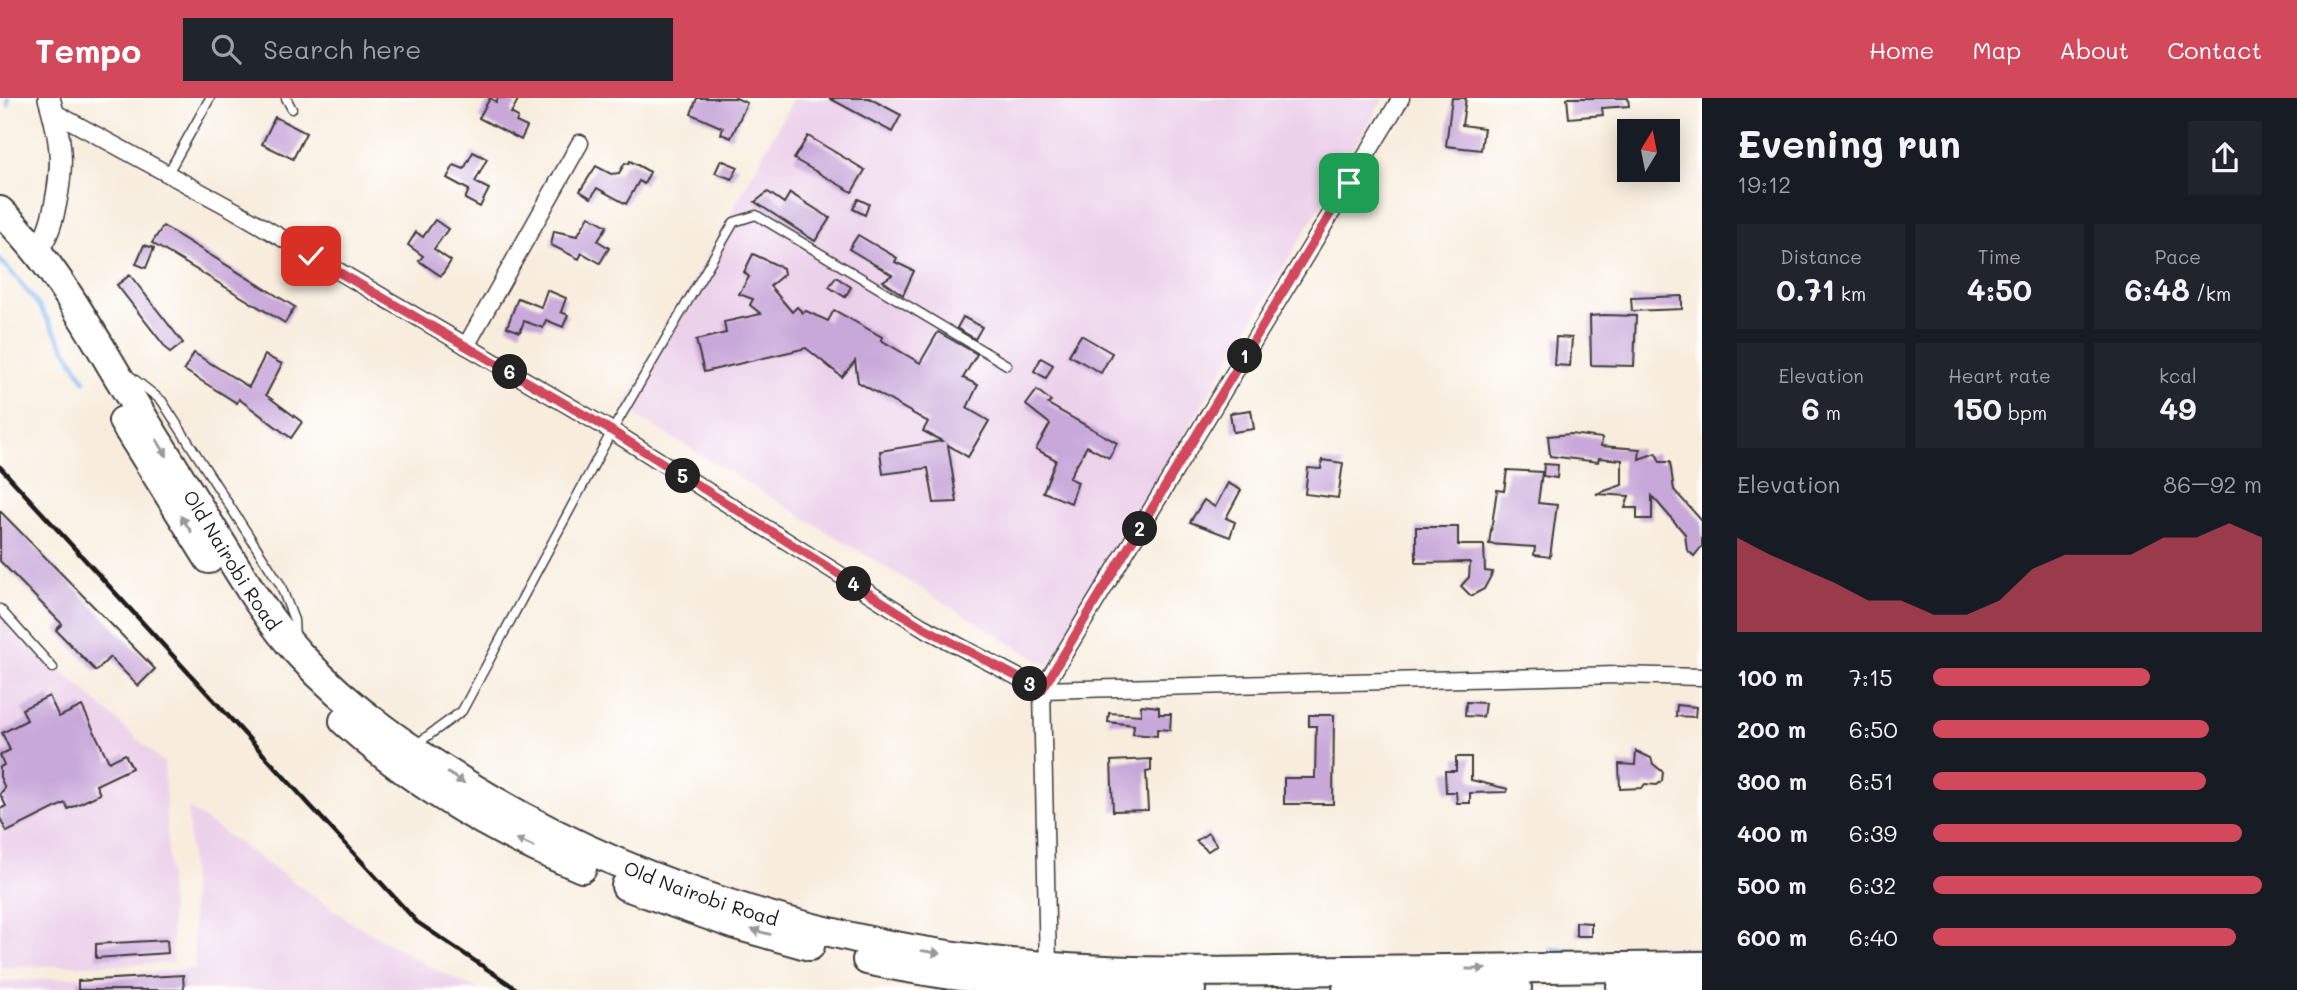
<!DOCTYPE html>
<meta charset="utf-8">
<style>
body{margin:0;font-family:Mali,sans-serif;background:#20242c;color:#f1f3f6;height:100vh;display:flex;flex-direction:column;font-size:26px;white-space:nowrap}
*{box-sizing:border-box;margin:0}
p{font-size:23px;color:#9ea1a6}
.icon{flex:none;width:38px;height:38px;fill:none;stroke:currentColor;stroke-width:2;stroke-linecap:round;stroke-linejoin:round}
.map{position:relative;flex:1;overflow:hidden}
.details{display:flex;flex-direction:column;background:#171b24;width:595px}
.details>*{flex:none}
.needle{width:46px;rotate:10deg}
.fabs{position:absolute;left:1617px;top:21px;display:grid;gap:14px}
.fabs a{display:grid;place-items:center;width:63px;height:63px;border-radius:0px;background:#171b24;box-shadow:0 4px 18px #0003;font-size:35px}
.pin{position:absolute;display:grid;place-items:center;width:60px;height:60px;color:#fff;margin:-30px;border-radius:14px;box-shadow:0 4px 10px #0006}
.km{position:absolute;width:35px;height:35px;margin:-18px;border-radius:50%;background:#222;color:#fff;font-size:19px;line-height:35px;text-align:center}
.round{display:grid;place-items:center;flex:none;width:74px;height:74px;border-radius:0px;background:#20242c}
.overview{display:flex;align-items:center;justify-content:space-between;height:119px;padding:0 35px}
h1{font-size:38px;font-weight:700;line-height:52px}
.metrics{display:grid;grid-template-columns:repeat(3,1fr);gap:10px;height:119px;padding:7px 35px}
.metrics div{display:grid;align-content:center;border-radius:0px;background:#20242c;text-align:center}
.metrics b{font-size:30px;font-weight:700}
.metrics small{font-size:19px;font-weight:400}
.metrics p{font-size:19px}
.chart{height:196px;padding:14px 35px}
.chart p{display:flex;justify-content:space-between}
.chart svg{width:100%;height:126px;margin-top:7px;fill:#d1495b;opacity:.7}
ul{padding:0 35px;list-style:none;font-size:23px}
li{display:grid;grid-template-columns:112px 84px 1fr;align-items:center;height:52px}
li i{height:18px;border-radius:9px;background:#d1495b}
header{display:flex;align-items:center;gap:42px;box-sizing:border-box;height:98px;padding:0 35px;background:#d1495b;color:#fff}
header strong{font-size:33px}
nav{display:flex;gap:38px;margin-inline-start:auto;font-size:24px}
.search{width:490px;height:63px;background:#20242c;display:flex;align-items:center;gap:18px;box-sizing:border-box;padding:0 24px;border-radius:0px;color:#9ea1a6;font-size:26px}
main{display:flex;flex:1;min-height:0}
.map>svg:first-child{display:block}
</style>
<header>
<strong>Tempo</strong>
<div class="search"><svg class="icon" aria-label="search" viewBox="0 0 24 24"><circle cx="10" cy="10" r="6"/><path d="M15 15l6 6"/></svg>Search here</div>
<nav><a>Home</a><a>Map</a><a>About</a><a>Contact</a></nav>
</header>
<main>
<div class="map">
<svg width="1702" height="892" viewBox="0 0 1702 892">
<rect width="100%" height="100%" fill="#fff"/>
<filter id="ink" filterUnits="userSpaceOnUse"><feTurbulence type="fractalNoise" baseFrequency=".0143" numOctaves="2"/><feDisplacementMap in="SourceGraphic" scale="14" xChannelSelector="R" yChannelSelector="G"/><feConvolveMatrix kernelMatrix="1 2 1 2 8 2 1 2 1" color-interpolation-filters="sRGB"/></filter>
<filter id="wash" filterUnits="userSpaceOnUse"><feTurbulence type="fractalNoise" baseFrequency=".00686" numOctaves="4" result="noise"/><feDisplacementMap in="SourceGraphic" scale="28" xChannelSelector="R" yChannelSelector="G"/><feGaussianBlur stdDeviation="1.57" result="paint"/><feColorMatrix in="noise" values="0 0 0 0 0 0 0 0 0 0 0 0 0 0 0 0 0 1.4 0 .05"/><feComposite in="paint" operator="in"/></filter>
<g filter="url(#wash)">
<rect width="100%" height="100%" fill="#f8eddd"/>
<g fill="#ecd1ea">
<path d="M794,0H1384L1048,568L624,310Z"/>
<path d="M0,504L60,571L164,665L173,865L0,869Z"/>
<path d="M188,710L348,822L433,871L480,892H0V884L195,871Z"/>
</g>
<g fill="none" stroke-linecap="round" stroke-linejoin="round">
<g stroke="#84b9f2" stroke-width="4.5">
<path d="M8,0V7"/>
<path d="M0,162L17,180"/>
<path d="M19,183L39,208L85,283"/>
<path d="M1550,851L1581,853"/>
<path d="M1618,853L1702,852"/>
</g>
</g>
<g id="blocks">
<g fill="#c8a7d9">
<path d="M490,0L496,4L498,0H519L511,15L518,19L516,24L527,29L521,42L479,20Z"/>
<path d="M697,0H736L747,5L731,40L721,36L723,30L691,16Z"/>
<path d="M829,0H869L901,17L892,34Z"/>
<path d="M1452,0H1466L1462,27L1484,30L1481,52L1446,48Z"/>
<path d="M1567,0H1628L1629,8L1602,10L1603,17L1569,20Z"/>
<path d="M275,19L306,35L293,61L262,46Z"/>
<path d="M808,38L865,72L852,94L794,61Z"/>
<path d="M473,54L487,61L475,84L489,91L480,109L465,101L469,92L447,80L454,67L464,71Z"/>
<path d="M721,62L738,69L732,81L715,75Z"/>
<path d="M630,63L650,74L644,86L639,83L626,106L597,90L591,100L580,93L596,68L611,76L619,75L625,65L628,66Z"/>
<path d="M768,94L784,105L790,95L830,120L815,143L755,104Z"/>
<path d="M858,101L869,106L865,117L853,111Z"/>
<path d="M589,118L607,128L598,143L609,150L600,165L582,155L579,161L551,147L554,133L577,138Z"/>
<path d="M435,122L448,131L434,151L451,163L441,178L419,163L423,158L408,147L416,134L423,139Z"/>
<path d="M163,128L295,209L285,225L152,145Z"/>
<path d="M858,137L897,160L895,164L914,173L903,197L883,183L892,177L849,151Z"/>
<path d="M144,147L154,150L146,170L136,166Z"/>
<path d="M753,156L783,170L784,176L770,188L792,214L797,209L803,215L806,213L828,223L834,212L882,239L881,242L920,265L938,234L977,256L963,280L978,287L967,310L989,323L968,359L948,347L957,404L934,405L928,370L883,376L880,353L942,343L923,333L928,324L858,284L855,263L842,279L806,250L704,274L696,242L726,235L724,224L761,216L750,207L753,201L739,196L749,179L744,174Z"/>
<path d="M130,177L183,245L170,255L117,187Z"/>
<path d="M836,179L851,189L845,199L829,189Z"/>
<path d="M547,192L566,200L561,214L568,217L563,229L546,222L543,230L524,223L520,234L507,229L518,200L541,209Z"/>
<path d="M1682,198V211L1632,213L1631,200Z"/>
<path d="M1604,217L1636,218L1634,268L1591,267L1590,218Z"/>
<path d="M963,219L982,229L975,241L957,230Z"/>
<path d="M1081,237L1112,255L1101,275L1069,257Z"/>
<path d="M1556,239L1572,240L1570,268L1554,267Z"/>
<path d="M194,255L249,289L265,257L282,266L266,297L302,324L291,340L239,301L237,305L184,272Z"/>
<path d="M1041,260L1053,267L1046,280L1034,273Z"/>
<path d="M1037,292L1051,303L1048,306L1117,345L1109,360L1087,348L1069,380L1078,384L1071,405L1043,394L1056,362L1036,351L1050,326L1026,307Z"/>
<path d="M1251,312L1254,331L1233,334L1230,315Z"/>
<path d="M1571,336L1602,340L1601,348L1640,351L1639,361L1656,355L1660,364H1670L1674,392L1702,423V448L1694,458L1687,452L1685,436L1652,398V421H1637V410H1625L1629,398L1596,396L1622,387V362L1599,360L1598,364L1550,358L1548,338Z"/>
<path d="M1322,362L1343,365L1338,400L1305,396L1308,370L1321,371Z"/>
<path d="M1544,366L1558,367L1557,380L1543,378Z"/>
<path d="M1507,372L1542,374L1538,405L1557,407L1550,459L1534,457L1535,449L1489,446L1497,392L1504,393Z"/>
<path d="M1228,385L1241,392L1226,420L1235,424L1230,439L1190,424L1204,402L1215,409Z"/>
<path d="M0,413L155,571L138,588L110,559L96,573L56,532L62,526L0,463Z"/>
<path d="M1416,429H1458V447H1484L1485,473L1493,474L1484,491L1471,498L1461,488L1469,479L1470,464L1416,465Z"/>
<path d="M49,598L59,619L82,608L109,664L125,656L132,670L96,687L100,696L68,711L65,705L7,734L0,720V711L6,708L0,696L5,690L0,679V669L4,667L0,657L10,652L2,635L27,622L22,611Z"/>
<path d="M1466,604L1485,605L1483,619L1465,618Z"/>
<path d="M1141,607L1159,609V616H1171L1170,632L1157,631V638L1133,636L1134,627L1108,624L1109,615L1141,617Z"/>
<path d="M1677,607L1696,609L1695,619L1676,618Z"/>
<path d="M1309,617H1334L1333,706H1284V680H1315L1316,628H1309Z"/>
<path d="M1636,653L1651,660L1653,666L1663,674L1662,683L1657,687L1645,686L1642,690L1620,691L1619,666L1635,667Z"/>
<path d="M1456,659H1471V682L1508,691L1507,694L1470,695V705H1457L1456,694H1446L1445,673H1456Z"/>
<path d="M1151,661V673L1146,674L1148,712L1113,713L1111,663Z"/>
<path d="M1208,735L1217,747L1208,753L1196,743Z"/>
<path d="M1576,824L1591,825V838H1576Z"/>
<path d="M167,842L168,855L96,860V846Z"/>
<path d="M183,877L184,892H78V883Z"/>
</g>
</g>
</g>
<g filter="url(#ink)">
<use href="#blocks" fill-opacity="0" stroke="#3d3b39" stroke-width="2"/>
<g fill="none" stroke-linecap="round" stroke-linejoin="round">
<defs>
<g id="lane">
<path d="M286,0L292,11"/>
<path d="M168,75L210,0"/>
<path d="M129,277L162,303L280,486L294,522L295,540"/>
<path d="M0,511L53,570"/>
<path d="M414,648L462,613L612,333L734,124L756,117L1007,267"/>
</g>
<g id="street">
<path d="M52,13L234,112L612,333L921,528L1042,592L1617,577L1702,579"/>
<path d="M466,248L580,45"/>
<path d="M1048,869L1042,592L1401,0"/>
</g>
<path id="secondary" d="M35,152C54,140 62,76 60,54C59,36 54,17 49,0"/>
<g id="highway">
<path id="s1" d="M0,113C44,154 76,208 107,260C141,318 178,375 213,432C240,475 266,521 300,557C351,613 412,653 476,692C644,794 848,852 1043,868C1143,877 1246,873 1347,872C1465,871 1584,870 1702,868"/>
<path d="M123,323L209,461"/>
<path d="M344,623C415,688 494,734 582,770"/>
<path d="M626,788L736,827L810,848"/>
<path d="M867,862C974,885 1081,891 1191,892"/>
<path d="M1621,888H1702"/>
<path d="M1347,892L1517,890"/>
</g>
</defs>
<use href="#lane" stroke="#3d3b39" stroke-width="11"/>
<use href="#street" stroke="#3d3b39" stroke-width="19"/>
<use href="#secondary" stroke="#3d3b39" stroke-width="24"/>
<use href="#highway" stroke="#3d3b39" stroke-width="32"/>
<use href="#lane" stroke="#fff" stroke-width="8"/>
<use href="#street" stroke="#fff" stroke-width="16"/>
<use href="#secondary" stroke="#fff" stroke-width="21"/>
<use href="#highway" stroke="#fff" stroke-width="28"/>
<path stroke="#1c1c1c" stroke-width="4.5" d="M0,369L417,824L518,892"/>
</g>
<defs><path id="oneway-solid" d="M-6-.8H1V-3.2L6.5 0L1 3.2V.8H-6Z" transform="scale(1.75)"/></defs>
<g fill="#999">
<use href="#oneway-solid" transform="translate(162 350) rotate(58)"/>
<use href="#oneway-solid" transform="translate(186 426) rotate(-124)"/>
<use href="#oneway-solid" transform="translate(456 680) rotate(32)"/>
<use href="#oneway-solid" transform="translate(525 745) rotate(-155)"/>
<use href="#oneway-solid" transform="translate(761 834) rotate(-165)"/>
<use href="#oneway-solid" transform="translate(931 854) rotate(9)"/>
<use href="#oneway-solid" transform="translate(1476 871)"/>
</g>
</g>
<g fill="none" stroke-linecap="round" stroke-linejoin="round" filter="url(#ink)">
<defs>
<path id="route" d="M311,158L612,333L921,528L1042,592L1349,85"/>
</defs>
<use href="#route" stroke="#fff" stroke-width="14"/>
<use href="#route" stroke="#d1495b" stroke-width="9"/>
</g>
<g text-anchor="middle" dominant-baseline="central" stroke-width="5" stroke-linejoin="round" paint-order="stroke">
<g font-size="19" fill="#1c1c1c" stroke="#fff">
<text stroke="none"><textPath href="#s1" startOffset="420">Old Nairobi Road</textPath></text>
<text stroke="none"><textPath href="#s1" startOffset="1008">Old Nairobi Road</textPath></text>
</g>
</g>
</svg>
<div class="fabs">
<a><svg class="needle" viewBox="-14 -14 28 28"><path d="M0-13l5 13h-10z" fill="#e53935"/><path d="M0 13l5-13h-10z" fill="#9ea1a6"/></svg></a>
</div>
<div class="pin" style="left:1349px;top:85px;background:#1e9e55"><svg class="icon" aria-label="arrive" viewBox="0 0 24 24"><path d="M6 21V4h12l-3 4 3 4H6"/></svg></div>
<div class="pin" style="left:311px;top:158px;background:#d93025"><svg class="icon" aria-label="check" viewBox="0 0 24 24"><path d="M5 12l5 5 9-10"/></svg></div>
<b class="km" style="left:1245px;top:258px">1</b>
<b class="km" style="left:1140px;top:431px">2</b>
<b class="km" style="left:1030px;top:586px">3</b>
<b class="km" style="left:854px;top:486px">4</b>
<b class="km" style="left:683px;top:378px">5</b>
<b class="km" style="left:510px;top:274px">6</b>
</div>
<section class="details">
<div class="overview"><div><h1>Evening run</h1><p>19:12</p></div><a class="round"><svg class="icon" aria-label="share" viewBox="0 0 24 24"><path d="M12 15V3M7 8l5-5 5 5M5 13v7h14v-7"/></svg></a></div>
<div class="metrics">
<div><p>Distance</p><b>0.71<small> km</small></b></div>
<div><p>Time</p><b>4:50</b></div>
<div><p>Pace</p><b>6:48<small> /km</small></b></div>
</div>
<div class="metrics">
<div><p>Elevation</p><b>6<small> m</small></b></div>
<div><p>Heart rate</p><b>150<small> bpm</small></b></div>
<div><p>kcal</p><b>49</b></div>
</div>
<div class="chart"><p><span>Elevation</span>86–92 m</p>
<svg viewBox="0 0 160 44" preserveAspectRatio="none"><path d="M0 44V11L10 17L20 22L30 27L40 33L50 33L60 38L70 38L80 33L90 22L100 17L110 17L120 17L130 11L140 11L150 6L160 11V44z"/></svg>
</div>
<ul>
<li><b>100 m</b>7:15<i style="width:66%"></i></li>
<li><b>200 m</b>6:50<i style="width:84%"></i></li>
<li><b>300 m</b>6:51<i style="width:83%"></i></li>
<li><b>400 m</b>6:39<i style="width:94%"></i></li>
<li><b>500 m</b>6:32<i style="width:100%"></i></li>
<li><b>600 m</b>6:40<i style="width:92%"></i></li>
</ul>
</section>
</main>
